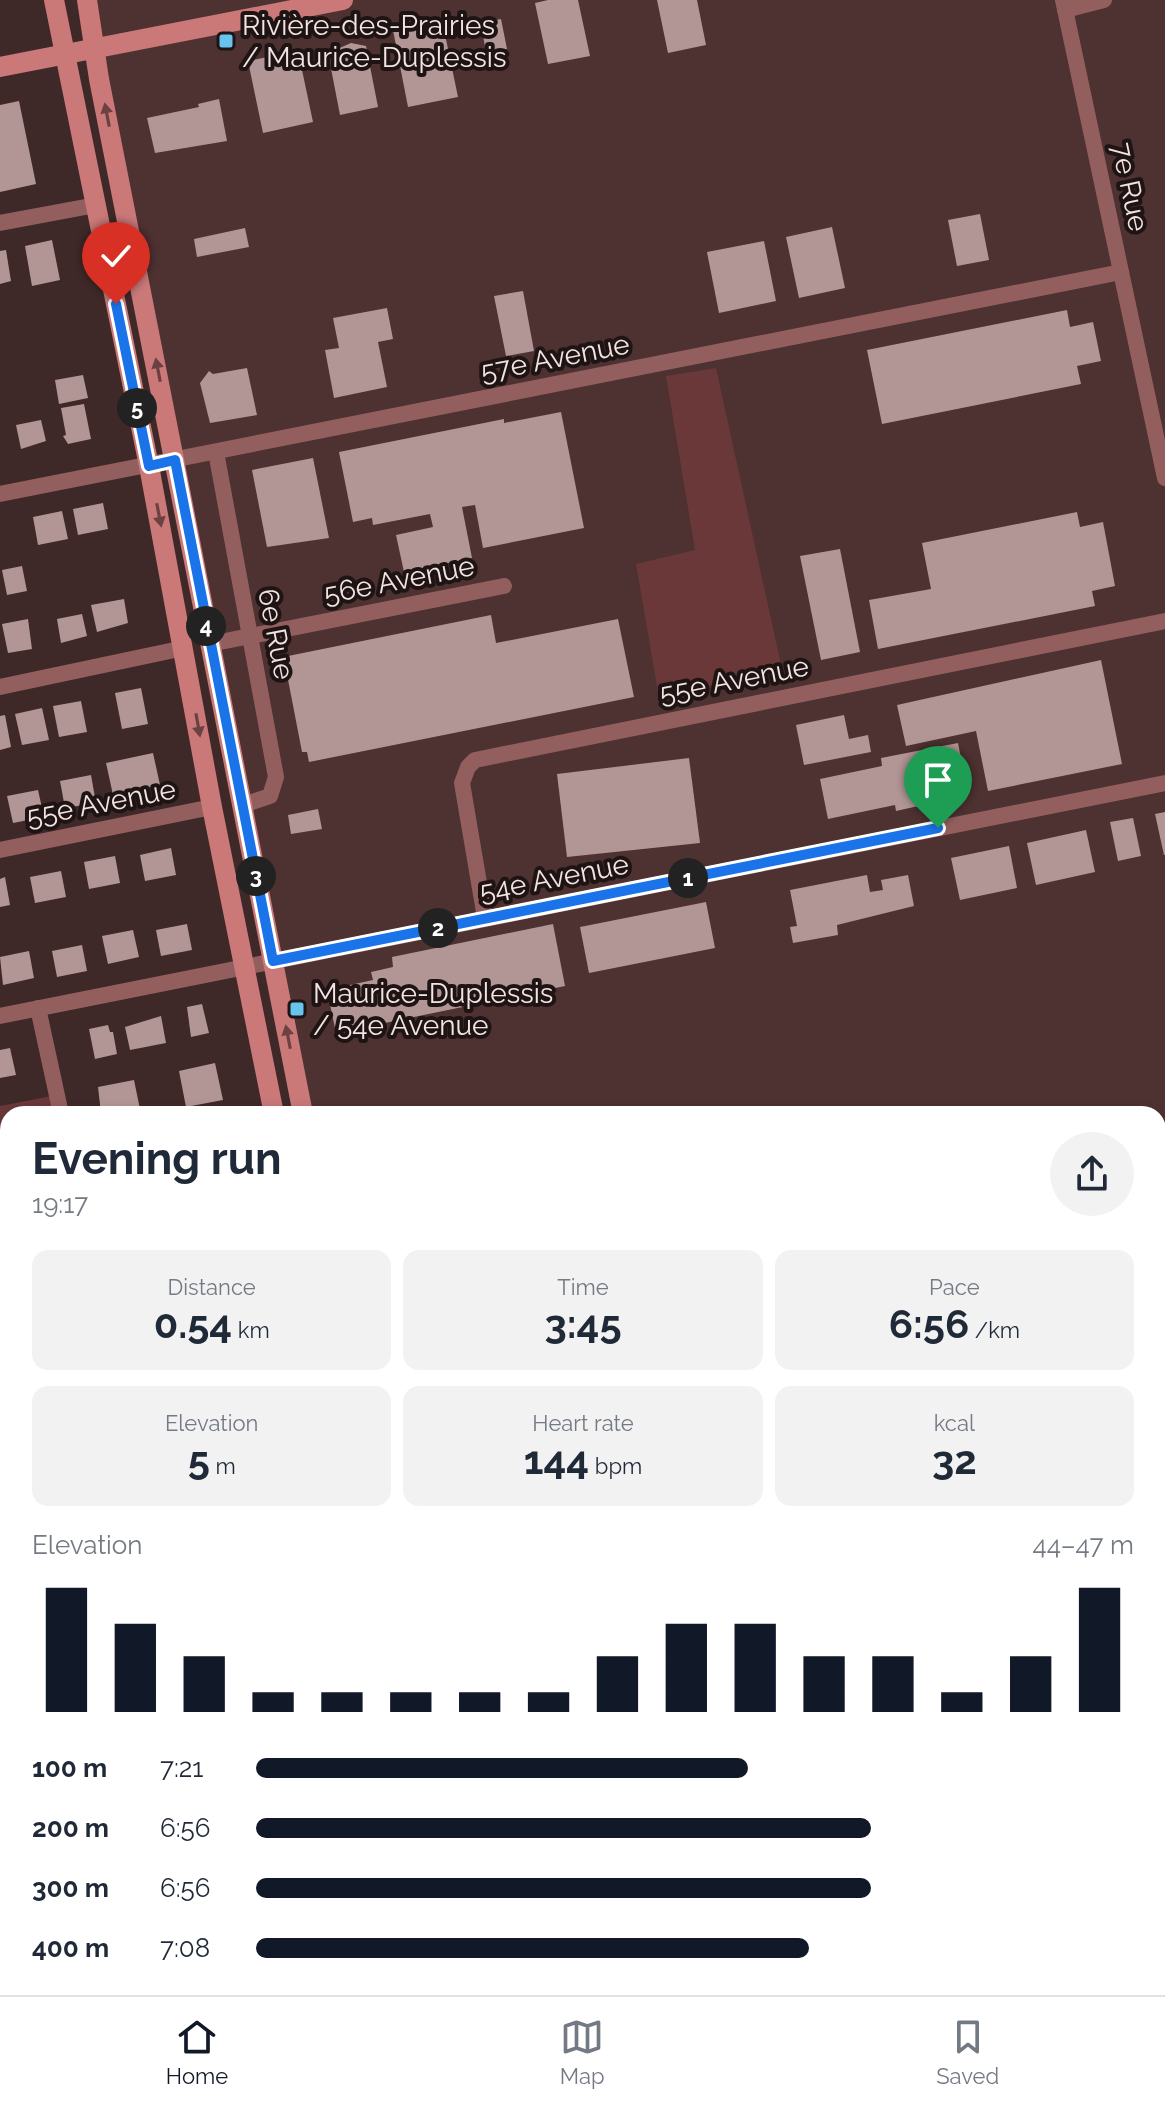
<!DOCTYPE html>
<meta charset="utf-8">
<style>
body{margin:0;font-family:Raleway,sans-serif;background:#f2f2f3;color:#1f2937;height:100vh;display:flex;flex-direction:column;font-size:30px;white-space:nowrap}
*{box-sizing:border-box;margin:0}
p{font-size:26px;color:#747a83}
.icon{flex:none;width:44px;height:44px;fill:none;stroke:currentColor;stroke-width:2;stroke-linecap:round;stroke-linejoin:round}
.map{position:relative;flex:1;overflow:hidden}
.details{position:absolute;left:0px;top:1106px;width:1166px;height:890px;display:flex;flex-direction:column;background:#fff;border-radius:24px 24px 0 0;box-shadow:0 4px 12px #0003}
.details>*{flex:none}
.pin{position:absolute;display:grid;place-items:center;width:68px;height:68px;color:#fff;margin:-82px -34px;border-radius:50% 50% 50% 0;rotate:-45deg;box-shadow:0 0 8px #0007}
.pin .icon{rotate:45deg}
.km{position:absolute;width:40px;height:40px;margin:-20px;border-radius:50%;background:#222;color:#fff;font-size:22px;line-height:40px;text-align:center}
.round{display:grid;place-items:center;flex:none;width:84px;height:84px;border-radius:42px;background:#f2f2f3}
.overview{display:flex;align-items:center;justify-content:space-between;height:136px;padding:0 32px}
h1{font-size:44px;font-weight:700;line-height:60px}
.metrics{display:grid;grid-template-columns:repeat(3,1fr);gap:12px;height:136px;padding:8px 32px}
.metrics div{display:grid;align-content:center;border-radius:16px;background:#f2f2f3;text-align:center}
.metrics b{font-size:40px;font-weight:700}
.metrics small{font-size:22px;font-weight:400}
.metrics p{font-size:22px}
.chart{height:224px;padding:16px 32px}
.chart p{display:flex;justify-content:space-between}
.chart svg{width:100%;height:144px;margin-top:8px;stroke:#111827;stroke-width:6}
ul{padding:0 32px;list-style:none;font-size:26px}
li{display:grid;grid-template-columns:128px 96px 1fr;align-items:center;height:60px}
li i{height:20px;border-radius:10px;background:#111827}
.tab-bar{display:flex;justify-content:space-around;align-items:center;height:112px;border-top:2px solid #e0e1e3;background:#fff;font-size:22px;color:#747a83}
.tab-bar a{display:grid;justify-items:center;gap:4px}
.tab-bar .on{color:#111827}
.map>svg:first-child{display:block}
</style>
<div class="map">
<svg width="1165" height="1995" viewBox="0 0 1165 1995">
<rect width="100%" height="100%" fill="#3f2828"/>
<path fill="#4e3131" d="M91,0H1165V1995H499L497,1988H1158V1114H303Z"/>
<g fill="#6a3839">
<path d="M716,368L782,669L659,698L636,564L695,550L666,376Z"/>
<path d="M57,1095L61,1114H8V1505L0,1506V1106Z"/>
</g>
<g fill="#b29695">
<path d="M548,0H578L590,56L548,64L535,3Z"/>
<path d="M657,0H697L706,45L668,53Z"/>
<path d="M501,19L507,49L486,53L481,23Z"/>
<path d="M442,20L458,97L408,107L393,30Z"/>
<path d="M351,43L366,46L378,107L340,115L328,53Z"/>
<path d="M298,51L313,122L263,133L248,61Z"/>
<path d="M219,99L227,141L155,153L147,118L199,107L198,104Z"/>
<path d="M19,101L36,184L0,192V105Z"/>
<path d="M980,214L989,260L957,266L948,220Z"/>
<path d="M832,227L845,288L799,298L786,237Z"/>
<path d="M245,228L249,247L197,257L194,239Z"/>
<path d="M52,240L60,280L32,286L25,246Z"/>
<path d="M764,241L776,301L719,313L707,252Z"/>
<path d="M6,250L11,281L0,284V251Z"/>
<path d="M523,291L534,351L506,356L494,296Z"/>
<path d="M387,308L393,339L378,342L387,387L334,398L325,350L339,348L333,318Z"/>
<path d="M1067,310L1070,327L1093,322L1101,361L1077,366L1081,384L882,424L867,350Z"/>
<path d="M247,368L257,415L210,423L200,383L209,371L213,374Z"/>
<path d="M83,375L88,398L59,404L55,380Z"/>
<path d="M84,404L91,439L68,444L63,436L66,435L61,408Z"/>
<path d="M561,412L584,528L483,548L475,505L462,507L472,558L404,572L396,535L433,527L430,514L373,525L372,518L353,522L339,452L504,419V423Z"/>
<path d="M41,420L46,441L21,449L16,425Z"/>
<path d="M313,458L329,538L267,547L252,470Z"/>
<path d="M103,503L108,529L78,535L73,509Z"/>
<path d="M62,511L68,539L38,545L33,517Z"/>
<path d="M1077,512L1080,527L1103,522L1115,586L1092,591L1095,606L878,649L869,600L931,589L922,543Z"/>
<path d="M840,549L860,652L821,660L800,556Z"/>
<path d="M22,566L27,591L7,595L2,570Z"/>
<path d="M124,599L128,623L97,632L91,605Z"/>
<path d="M82,614L87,636L61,643L57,619Z"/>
<path d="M491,615L496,643L618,619L634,697L309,762L307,752H302L285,664L289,663L288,656Z"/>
<path d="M28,619L32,649L8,653L2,624Z"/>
<path d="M1101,660L1122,764L988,791L976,731L906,746L897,705Z"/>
<path d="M141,688L148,724L122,729L115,693Z"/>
<path d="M81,701L87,732L59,737L53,706Z"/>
<path d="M42,708L49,740L22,745L15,714Z"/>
<path d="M5,715L11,747L0,750V716Z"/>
<path d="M844,715L849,739L868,735L871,752L804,765L796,725Z"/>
<path d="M958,743L965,779L919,789L923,805L896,811L895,805L828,819L820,779L882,766L881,758Z"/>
<path d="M153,753L160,785L113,795L106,763Z"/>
<path d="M689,758L700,843L567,857L557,774Z"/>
<path d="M91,775L96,803L65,808L60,781Z"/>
<path d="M38,790L44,817L13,823L7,796Z"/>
<path d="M318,809L322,829L291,834L288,815Z"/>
<path d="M1165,812V855H1164L1155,814Z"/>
<path d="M1133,818L1141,856L1118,861L1110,822Z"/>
<path d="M1086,830L1095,872L1036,885L1027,843Z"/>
<path d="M1009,846L1017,888L960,900L951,858Z"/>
<path d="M171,848L176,875L145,881L140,855Z"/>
<path d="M115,856L120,883L89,889L84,862Z"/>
<path d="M61,871L66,897L35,903L30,877Z"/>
<path d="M867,875L870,892L883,890L881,880L908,875L914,906L837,925L838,935L793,943L790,927L797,926L790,890Z"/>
<path d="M5,877L10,905L0,907V879Z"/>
<path d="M706,902L715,948L589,973L580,927Z"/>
<path d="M187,924L192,950L161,956L156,930Z"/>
<path d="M553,924L565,986L336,1033L327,990L373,980L371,972L393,967L392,957Z"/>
<path d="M133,930L139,957L108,964L102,936Z"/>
<path d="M82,945L87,971L57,977L52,951Z"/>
<path d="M29,951L34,978L3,985L0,957Z"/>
<path d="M202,1004L209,1033L191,1037L187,1007Z"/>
<path d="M161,1016L166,1043L130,1050L125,1027Z"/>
<path d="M108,1025L110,1032H113L117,1054L95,1059L89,1029Z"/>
<path d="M10,1048L16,1075L0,1078V1050Z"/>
<path d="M215,1063L223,1100L186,1107L179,1071Z"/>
<path d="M134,1080L141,1114L101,1113L98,1087Z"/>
<path d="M1165,1266V1389L1158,1391V1268Z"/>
<path d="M1165,1476V1576L1158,1578V1478Z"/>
<path d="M8,1541V1569L0,1571V1543Z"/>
<path d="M8,1580V1606H7L0,1581Z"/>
<path d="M1165,1629V1747H1164L1158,1720V1630Z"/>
<path d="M8,1859V1898L0,1899V1860Z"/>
<path d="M8,1942V1977L0,1982V1944Z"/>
<path d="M317,1988H406L408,1995H291Z"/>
<path d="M540,1988H667V1990L638,1995H541Z"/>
<path d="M760,1988H828L830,1995H761Z"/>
</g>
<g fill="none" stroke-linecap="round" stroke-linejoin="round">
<g stroke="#935f5e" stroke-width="16">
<path d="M1063,0L1165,478"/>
<path d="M1065,10L1104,0"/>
<path d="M0,223L96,205"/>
<path d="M216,452L276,777L270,796L243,805"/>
<path d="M0,494L1121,272"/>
<path d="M210,644L504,586"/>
<path d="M0,687L184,648"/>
<path d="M0,850L212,807"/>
<path d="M485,918L462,783L468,767L475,760L1165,621"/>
<path d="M38,1008L61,1114"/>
<path d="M0,1016L1165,783"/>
<path d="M1158,1435L1165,1434"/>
<path d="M0,1507L8,1505"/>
<path d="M0,1775L4,1804L0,1816"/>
<path d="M1158,1919L1165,1952"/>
<path d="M237,1988L239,1995"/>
<path d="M103,1995L138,1988"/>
<path d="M1114,1995L1147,1988"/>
</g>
<g stroke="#ca7878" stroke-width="20">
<path d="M54,0L149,466L212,807L274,1114"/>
<path d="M87,0L99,79L303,1114"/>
<path d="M0,67L343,0"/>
<path d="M456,1988L458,1995"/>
<path d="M486,1988L488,1995"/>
</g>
</g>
<defs><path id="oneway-solid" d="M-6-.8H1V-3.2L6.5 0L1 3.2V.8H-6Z" transform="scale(2)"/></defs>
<g fill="#6c4141">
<use href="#oneway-solid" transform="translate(107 115) rotate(-101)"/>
<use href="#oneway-solid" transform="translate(158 370) rotate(-101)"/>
<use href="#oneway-solid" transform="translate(159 515) rotate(79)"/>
<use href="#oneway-solid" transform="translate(198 725) rotate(80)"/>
<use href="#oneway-solid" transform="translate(288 1037) rotate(-101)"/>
</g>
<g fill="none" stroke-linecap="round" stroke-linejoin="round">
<defs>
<path id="route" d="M116,304L149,466L175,460L273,961L938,828"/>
</defs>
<use href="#route" stroke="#fff" stroke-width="16"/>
<use href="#route" stroke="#1a73e8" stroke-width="10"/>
</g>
<g fill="#67c4ef" stroke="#1f1414" stroke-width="3">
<rect x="218" y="33" width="16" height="16" rx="4"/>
<rect x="289" y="1001" width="16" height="16" rx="4"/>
</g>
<g text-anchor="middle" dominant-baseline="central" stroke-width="8" stroke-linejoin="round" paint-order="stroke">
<g font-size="28" fill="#f3e4e3" stroke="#1f1414" text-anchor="start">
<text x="242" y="25">Rivière-des-Prairies<tspan x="242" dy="32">/ Maurice-Duplessis</tspan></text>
<text x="313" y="993">Maurice-Duplessis<tspan x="313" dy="32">/ 54e Avenue</tspan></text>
</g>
<g font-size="28" fill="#f3e4e3" stroke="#1f1414">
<text transform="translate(1130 187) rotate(78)">7e Rue</text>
<text transform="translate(555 358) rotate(-11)">57e Avenue</text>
<text transform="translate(399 580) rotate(-11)">56e Avenue</text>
<text transform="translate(276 634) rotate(79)">6e Rue</text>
<text transform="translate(734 680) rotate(-11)">55e Avenue</text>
<text transform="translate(101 803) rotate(-11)">55e Avenue</text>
<text transform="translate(554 878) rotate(-11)">54e Avenue</text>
</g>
</g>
</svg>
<div class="pin" style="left:938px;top:828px;background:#1e9e55"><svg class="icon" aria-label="arrive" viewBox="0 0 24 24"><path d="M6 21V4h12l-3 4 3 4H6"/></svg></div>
<div class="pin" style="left:116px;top:304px;background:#d93025"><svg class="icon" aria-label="check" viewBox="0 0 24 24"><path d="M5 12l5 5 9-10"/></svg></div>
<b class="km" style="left:688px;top:878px">1</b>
<b class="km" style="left:438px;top:928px">2</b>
<b class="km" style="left:256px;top:876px">3</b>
<b class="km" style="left:206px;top:626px">4</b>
<b class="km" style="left:137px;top:408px">5</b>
<section class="details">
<div class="overview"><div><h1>Evening run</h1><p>19:17</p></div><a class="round"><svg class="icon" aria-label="share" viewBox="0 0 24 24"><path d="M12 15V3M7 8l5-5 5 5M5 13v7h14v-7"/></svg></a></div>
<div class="metrics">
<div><p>Distance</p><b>0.54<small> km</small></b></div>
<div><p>Time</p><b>3:45</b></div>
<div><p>Pace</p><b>6:56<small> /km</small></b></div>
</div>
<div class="metrics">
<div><p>Elevation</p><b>5<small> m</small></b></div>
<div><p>Heart rate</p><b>144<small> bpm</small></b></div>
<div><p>kcal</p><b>32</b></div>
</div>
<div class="chart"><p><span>Elevation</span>44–47 m</p>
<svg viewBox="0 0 160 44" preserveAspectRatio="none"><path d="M5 44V6M15 44V17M25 44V27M35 44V38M45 44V38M55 44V38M65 44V38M75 44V38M85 44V27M95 44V17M105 44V17M115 44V27M125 44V27M135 44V38M145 44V27M155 44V6"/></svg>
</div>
<ul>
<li><b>100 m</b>7:21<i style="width:56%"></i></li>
<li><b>200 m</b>6:56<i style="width:70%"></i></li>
<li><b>300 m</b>6:56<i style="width:70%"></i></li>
<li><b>400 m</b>7:08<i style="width:63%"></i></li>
</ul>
</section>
</div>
<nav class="tab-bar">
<a class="on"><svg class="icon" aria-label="home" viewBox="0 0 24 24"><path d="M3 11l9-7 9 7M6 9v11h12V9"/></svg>Home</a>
<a><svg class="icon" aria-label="map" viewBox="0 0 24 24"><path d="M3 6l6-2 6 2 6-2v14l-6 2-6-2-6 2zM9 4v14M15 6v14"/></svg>Map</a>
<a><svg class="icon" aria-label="saved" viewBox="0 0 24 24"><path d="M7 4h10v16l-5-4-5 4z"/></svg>Saved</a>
</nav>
